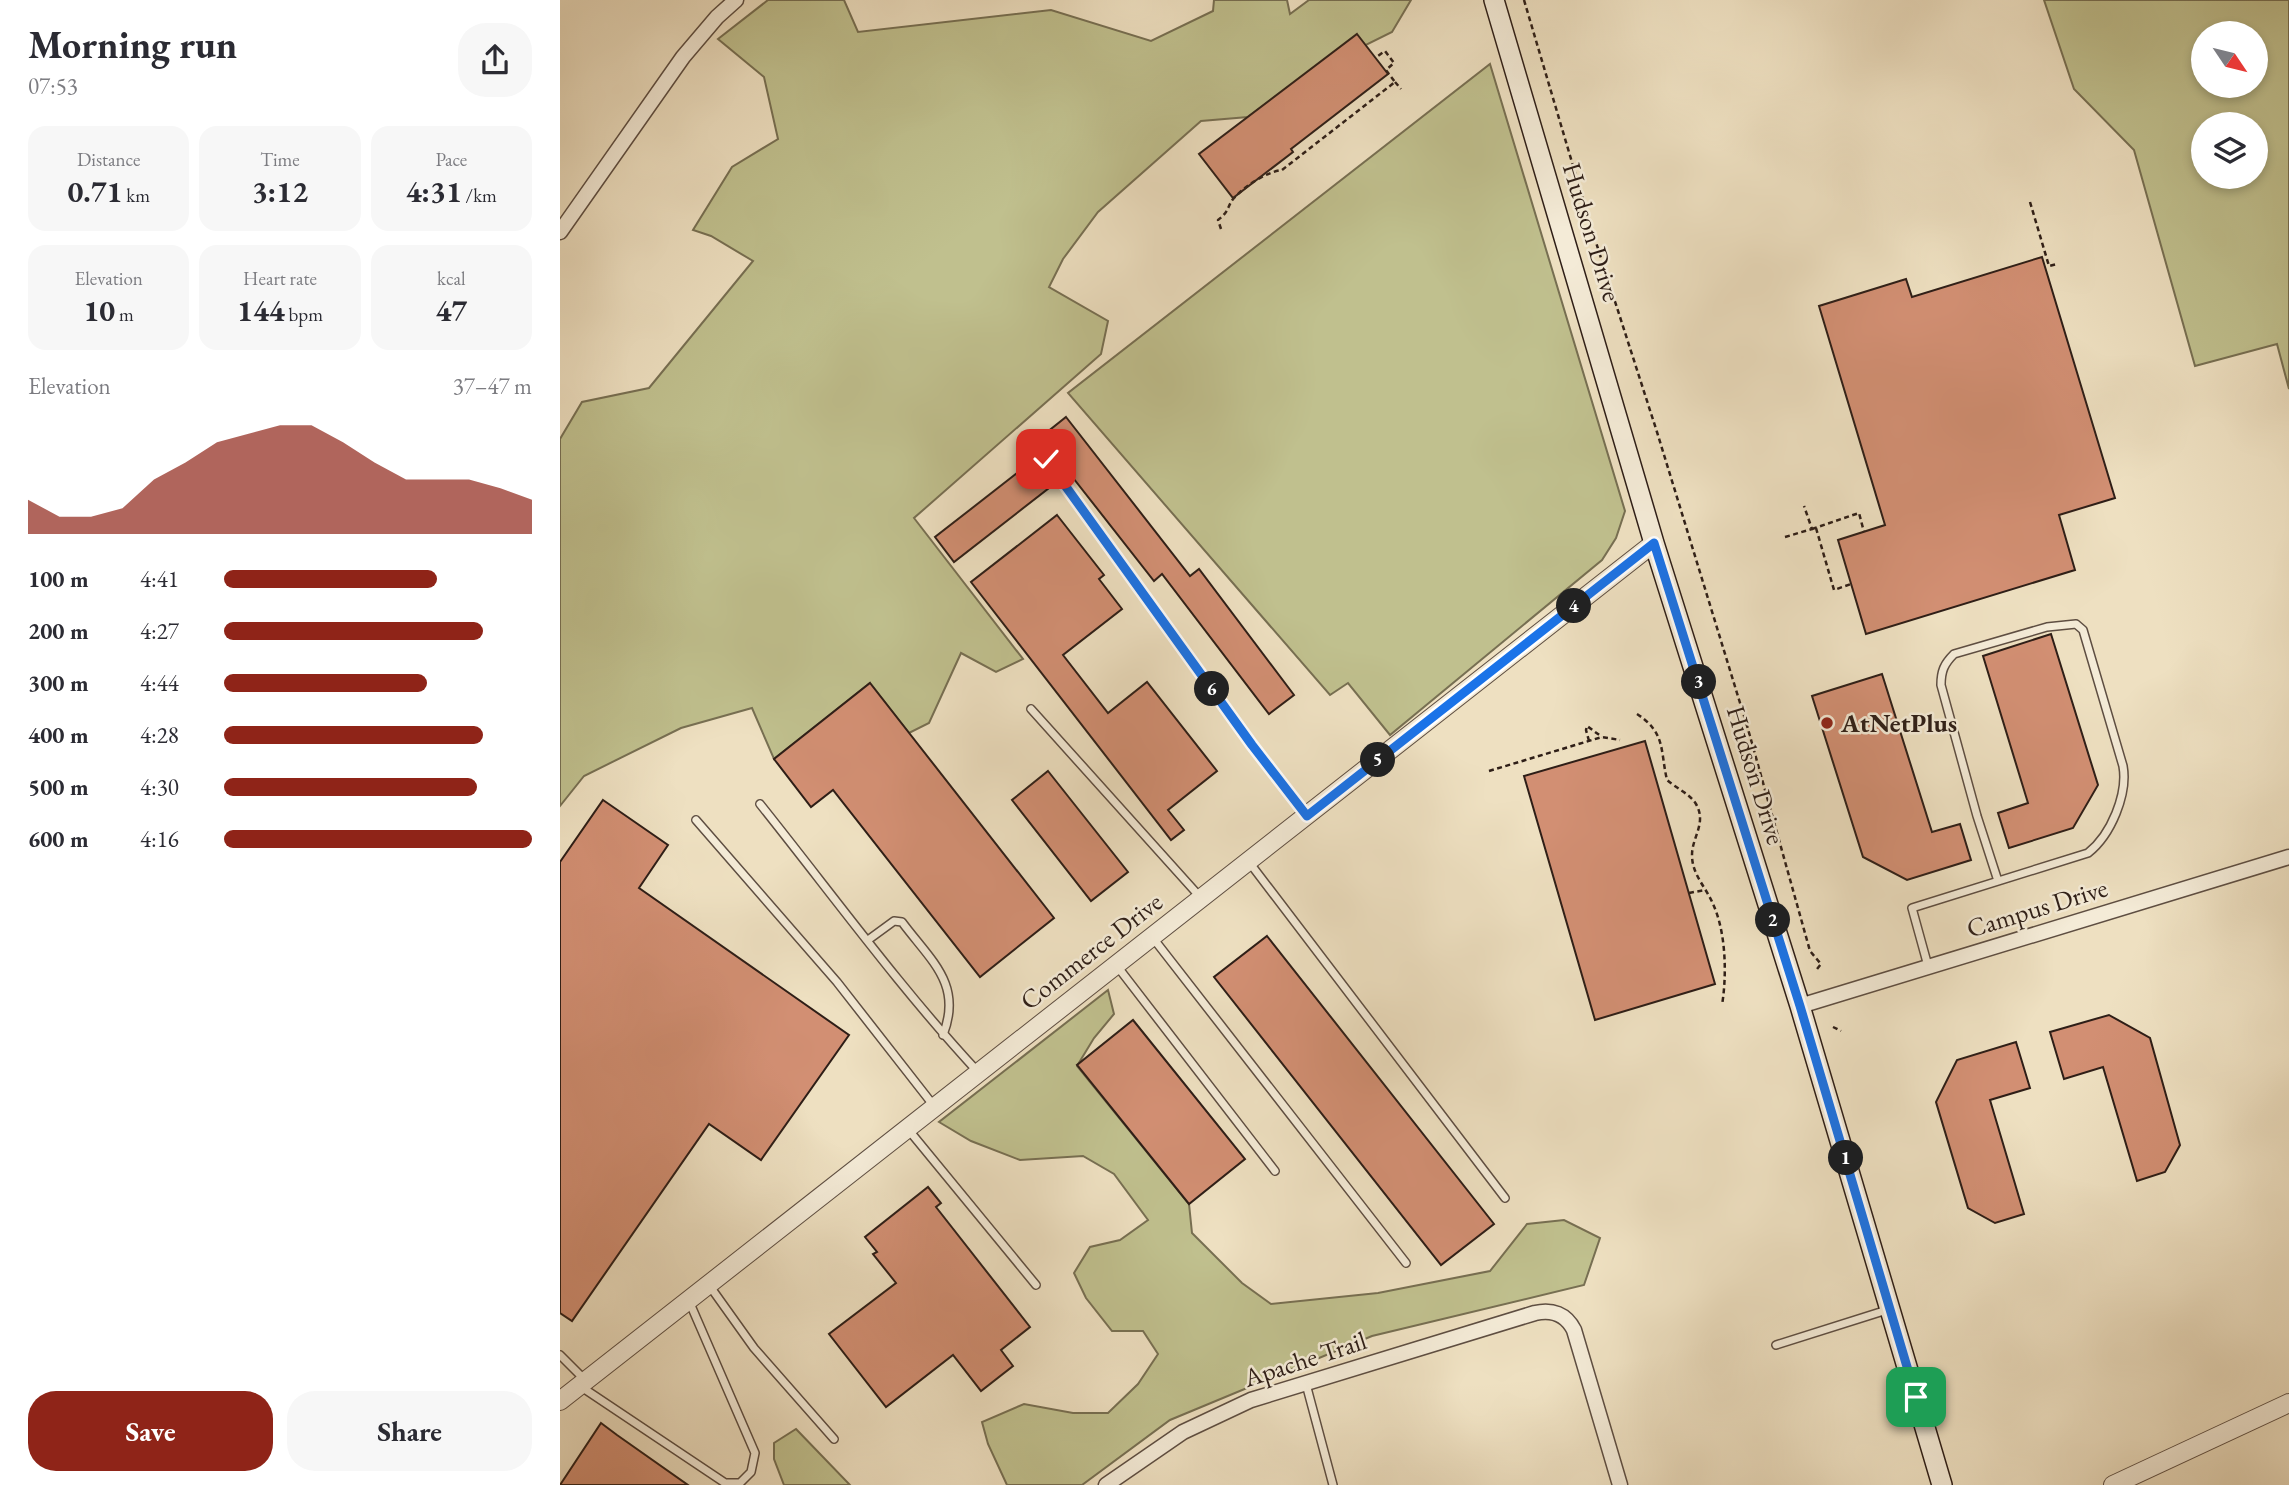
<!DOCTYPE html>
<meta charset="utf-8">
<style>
body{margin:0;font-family:"EB Garamond",serif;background:#f7f7f7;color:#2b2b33;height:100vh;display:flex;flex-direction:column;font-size:26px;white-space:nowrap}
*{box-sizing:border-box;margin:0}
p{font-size:23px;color:#7c7c81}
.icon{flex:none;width:38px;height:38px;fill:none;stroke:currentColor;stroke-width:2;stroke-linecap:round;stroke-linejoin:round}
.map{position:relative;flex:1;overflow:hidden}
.side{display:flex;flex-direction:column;background:#fff;width:560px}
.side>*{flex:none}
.needle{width:46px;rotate:125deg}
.controls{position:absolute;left:1631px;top:21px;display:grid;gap:14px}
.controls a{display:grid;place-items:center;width:77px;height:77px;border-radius:50%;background:#fff;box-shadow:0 4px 10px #0003;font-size:35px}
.pin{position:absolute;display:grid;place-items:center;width:60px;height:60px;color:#fff;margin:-30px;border-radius:14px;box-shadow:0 4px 10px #0006}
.km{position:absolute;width:35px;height:35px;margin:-18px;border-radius:50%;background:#222;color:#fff;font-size:19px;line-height:35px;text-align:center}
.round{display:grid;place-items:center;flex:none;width:74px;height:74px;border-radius:28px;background:#f7f7f7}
.head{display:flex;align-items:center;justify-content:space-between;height:119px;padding:0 28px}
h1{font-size:38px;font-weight:700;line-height:52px}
.metrics{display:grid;grid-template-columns:repeat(3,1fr);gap:10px;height:119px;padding:7px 28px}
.metrics div{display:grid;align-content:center;border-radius:18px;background:#f7f7f7;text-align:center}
.metrics b{font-size:30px;font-weight:700}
.metrics small{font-size:19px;font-weight:400}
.metrics p{font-size:19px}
.chart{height:196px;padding:14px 28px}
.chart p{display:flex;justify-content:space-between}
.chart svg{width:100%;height:126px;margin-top:7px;fill:#8f2418;opacity:.7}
.button{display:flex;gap:14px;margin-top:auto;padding:14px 28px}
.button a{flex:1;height:80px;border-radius:28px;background:#8f2418;color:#fff;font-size:28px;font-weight:700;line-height:80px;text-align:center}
.button a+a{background:#f7f7f7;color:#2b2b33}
ul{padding:0 28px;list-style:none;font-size:23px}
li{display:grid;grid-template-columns:112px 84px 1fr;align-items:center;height:52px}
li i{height:18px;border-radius:9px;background:#8f2418}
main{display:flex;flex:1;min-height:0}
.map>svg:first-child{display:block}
</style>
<main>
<section class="side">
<div class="head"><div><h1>Morning run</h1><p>07:53</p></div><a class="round"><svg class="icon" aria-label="share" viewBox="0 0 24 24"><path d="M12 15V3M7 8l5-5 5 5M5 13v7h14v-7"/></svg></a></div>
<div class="metrics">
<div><p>Distance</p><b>0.71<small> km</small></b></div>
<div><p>Time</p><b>3:12</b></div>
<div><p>Pace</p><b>4:31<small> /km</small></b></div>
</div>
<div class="metrics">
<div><p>Elevation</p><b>10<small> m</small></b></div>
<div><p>Heart rate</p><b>144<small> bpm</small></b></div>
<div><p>kcal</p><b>47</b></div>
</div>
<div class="chart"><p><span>Elevation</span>37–47 m</p>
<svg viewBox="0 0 160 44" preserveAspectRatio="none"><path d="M0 44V32L10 38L20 38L30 35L40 25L50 19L60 12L70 9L80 6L90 6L100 12L110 19L120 25L130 25L140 25L150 28L160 32V44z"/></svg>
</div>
<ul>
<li><b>100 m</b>4:41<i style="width:69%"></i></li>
<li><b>200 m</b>4:27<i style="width:84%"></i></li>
<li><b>300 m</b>4:44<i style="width:66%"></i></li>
<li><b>400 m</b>4:28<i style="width:84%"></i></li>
<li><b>500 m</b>4:30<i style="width:82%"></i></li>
<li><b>600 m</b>4:16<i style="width:100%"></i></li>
</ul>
<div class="button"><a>Save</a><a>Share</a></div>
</section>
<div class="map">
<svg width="1729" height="1485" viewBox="0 0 1729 1485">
<rect width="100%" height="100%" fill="#eee0c1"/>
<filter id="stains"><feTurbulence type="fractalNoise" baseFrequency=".00286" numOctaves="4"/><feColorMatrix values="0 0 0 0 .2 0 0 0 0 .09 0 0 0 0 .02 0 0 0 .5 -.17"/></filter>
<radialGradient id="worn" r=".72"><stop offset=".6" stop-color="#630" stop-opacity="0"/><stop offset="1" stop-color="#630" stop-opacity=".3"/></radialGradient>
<g fill="#c0c08e" stroke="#776f52" stroke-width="2" fill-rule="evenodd">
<path d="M208,0H284L298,32L491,10L591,41L653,11L654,0H727L730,14L749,0H851L832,32L743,76L688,117L641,121L538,212L503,259L489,287L548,321L541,354L354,518L463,659L436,672L401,653L369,723L349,733L310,683L214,759L192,708L121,728L24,776L0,806V439L22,402L89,388L193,261L151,236L133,230L172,167L218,139L204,77L158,39Z"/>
<path d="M1484,0H1729V389L1717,344L1635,366L1574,150L1514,89ZM1696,33V86H1643V33ZM1696,124V177H1643V124Z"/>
<path d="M930,64L1065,511L1056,538L1042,560L830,735L788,683L770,695L508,393Z"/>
<path d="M548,990L554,1014L534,1038L517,1066L629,1204L632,1233L682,1283L711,1304L818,1293L930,1271L967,1224L1004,1220L1040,1238L1024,1285L812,1336L610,1420L522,1485H447L428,1444L422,1422L464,1404L513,1413H548L578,1384L598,1354L583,1331H552L526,1298L514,1273L530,1247L560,1240L588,1220L554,1174L523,1156L460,1160L411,1141L379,1122Z"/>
<path d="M236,1429L290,1485H224L214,1459V1443Z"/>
</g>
<g fill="#d28f73" stroke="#2e1e17" stroke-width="2">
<path d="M797,34L828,74L731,149L733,152L673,198L639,154Z"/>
<path d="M1482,257L1555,498L1499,515L1515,570L1306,634L1278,540L1325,525L1259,306L1346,279L1352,297Z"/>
<path d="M506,417L630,576L639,569L734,695L709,714L602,574L594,581L481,437Z"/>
<path d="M470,463L489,488L394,562L375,537Z"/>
<path d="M497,515L544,575L539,579L562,609L503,655L548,713L587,682L657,771L608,810L624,830L611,840L411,582Z"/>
<path d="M1491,634L1538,785L1513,828L1449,848L1438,813L1468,803L1423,656Z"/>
<path d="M1322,674L1372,832L1400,824L1411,860L1347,880L1303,857L1252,696Z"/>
<path d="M310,683L494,918L420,977L273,790L251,807L214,759Z"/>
<path d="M1085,741L1155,984L1035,1020L964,776Z"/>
<path d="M488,771L568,872L531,901L452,800Z"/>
<path d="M43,800L108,845L79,888L289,1035L201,1160L149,1124L12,1321L0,1313V862Z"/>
<path d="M707,936L934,1224L881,1265L654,977Z"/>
<path d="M1549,1015L1590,1038L1620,1145L1605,1172L1577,1181L1543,1067L1504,1079L1490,1032Z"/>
<path d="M573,1020L685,1159L629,1204L517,1065Z"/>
<path d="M1456,1042L1470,1088L1430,1100L1464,1214L1435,1223L1408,1208L1376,1102L1397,1060Z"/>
<path d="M368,1187L381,1203L376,1207L470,1327L441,1350L453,1366L421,1391L393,1355L326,1407L269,1334L336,1283L313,1254L317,1252L305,1237Z"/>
<path d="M41,1423L57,1435L128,1485H0Z"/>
</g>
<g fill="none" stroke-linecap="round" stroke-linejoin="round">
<defs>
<g id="service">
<path d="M486,459L692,745L746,815"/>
<path d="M471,709L641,898"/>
<path d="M200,804C272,894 340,988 418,1072"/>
<path d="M136,820L277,982L374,1106"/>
<path d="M689,862L945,1198"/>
<path d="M593,938L846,1263"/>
<path d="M308,940L334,921L342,922C371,961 403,984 383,1035"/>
<path d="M557,966L715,1171"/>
<path d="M1368,966L1352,908L1528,853C1551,835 1568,794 1563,766L1523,630L1516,624L1487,627L1394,654C1384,664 1381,671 1381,685L1417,816L1438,881"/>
<path d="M347,1128L476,1285"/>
<path d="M149,1285L194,1348L274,1439"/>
<path d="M1216,1345L1330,1309"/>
<path d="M0,1355L25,1380"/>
<path d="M746,1384L773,1485"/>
<path d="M20,1386L165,1483H180L191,1472L195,1453L129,1301"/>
</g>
<g id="minor">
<path d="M0,232L123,57L157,17L176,0"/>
<path d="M1240,1006L1729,857"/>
<path d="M546,1485L623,1432L691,1400L975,1313C992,1309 1006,1314 1014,1330L1060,1485"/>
</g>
<g id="tertiary">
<path d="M0,1401L1094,543"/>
<path d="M1553,1485L1729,1403"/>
</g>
<path id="secondary" d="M934,0L1094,543L1240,1006L1382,1485"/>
</defs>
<use href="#service" stroke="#5e4e42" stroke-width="10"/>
<use href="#minor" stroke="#5e4e42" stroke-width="17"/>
<use href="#tertiary" stroke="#5e4e42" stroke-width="20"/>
<use href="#secondary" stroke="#2e1e17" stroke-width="22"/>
<g stroke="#2e1e17" stroke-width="2.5" stroke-dasharray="5 3.5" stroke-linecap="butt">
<path d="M964,0L1032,230L1097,432L1188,729L1250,951L1261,964L1257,969"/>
<path d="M835,82L841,89"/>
<path d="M1470,202L1489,266L1497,264"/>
<path d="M661,229L658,220C670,211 667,206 674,198C685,186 706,172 722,170L835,82L826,70L834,63L825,51L815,58"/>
<path d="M1256,528L1274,590L1291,584"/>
<path d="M1252,529L1299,513L1304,532"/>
<path d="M1225,537L1252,529L1244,506"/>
<path d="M1077,714C1106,733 1100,750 1107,780C1116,788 1130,794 1136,804C1147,823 1132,837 1132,855C1132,875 1146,887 1153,904C1166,932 1167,975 1162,1005"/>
<path d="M1029,741L1026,730L1027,726L1042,737"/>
<path d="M929,771L1042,737L1060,740"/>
<path d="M1129,893L1145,890"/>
<path d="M1273,1027L1281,1031"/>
</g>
<use href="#service" stroke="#f4ebd7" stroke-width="7"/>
<use href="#minor" stroke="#f4ebd7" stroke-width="14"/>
<use href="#tertiary" stroke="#f4ebd7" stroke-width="18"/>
<use href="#secondary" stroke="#f4ebd7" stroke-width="19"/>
</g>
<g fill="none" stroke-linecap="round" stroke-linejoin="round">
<defs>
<path id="route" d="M486,459L692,745L747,816L1094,543L1240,1006L1356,1397"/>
</defs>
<use href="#route" stroke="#fff" stroke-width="14"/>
<use href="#route" stroke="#1a73e8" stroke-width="9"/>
</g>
<circle fill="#8f2418" stroke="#f4ebd7" stroke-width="2.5" cx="1267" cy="723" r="7"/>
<g text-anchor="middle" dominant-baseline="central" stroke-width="5" stroke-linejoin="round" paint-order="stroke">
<g font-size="26" fill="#2e1e17" stroke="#f4ebd7">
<text transform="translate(1032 232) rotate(73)">Hudson Drive</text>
<text transform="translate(1196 775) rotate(73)">Hudson Drive</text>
<text transform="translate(1477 908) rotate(-17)">Campus Drive</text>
<text transform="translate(531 951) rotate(-38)">Commerce Drive</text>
<text transform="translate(745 1359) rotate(-18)">Apache Trail</text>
</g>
<g font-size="26" font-weight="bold" fill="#2e1e17" stroke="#f4ebd7" text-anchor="start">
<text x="1281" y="723">AtNetPlus</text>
</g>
</g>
<rect width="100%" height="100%" filter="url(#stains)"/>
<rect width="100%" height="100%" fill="url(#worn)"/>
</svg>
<div class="controls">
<a><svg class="needle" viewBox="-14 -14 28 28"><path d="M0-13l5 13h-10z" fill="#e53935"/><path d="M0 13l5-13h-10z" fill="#7c7c81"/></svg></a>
<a><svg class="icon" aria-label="layers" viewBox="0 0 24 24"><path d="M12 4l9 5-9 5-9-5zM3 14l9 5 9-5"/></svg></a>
</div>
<div class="pin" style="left:1356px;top:1397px;background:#1e9e55"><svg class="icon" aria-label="arrive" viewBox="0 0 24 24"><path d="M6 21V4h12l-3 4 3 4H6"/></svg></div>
<div class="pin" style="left:486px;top:459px;background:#d93025"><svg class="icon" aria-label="check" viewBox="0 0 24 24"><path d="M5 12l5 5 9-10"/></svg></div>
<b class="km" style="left:1286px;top:1158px">1</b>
<b class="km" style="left:1213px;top:920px">2</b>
<b class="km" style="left:1139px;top:682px">3</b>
<b class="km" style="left:1014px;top:606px">4</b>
<b class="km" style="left:818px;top:760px">5</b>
<b class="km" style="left:652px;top:689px">6</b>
</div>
</main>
